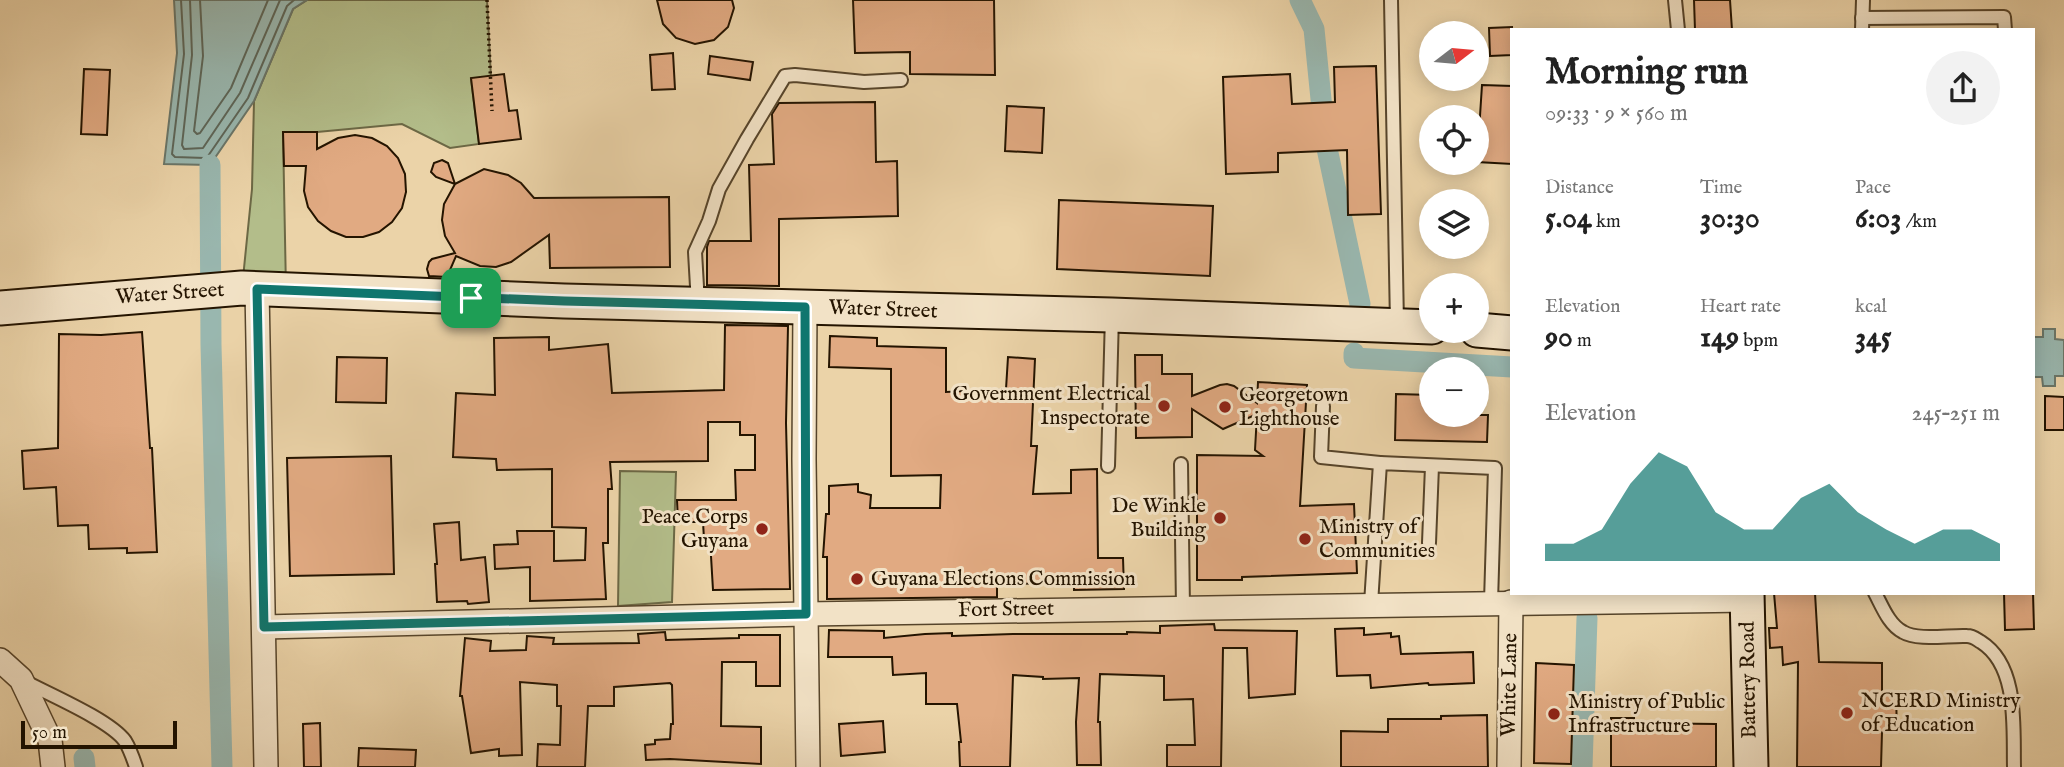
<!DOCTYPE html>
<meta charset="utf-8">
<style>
body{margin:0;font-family:"IM FELL English",serif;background:#f2f2f2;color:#222;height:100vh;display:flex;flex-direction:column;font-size:26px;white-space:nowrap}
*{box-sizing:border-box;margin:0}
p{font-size:23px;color:#767676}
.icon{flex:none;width:38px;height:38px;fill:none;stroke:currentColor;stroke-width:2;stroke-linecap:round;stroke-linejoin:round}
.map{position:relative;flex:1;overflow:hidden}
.panel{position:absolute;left:1510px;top:28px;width:525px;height:567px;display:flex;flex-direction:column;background:#fff;border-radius:0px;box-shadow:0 4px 18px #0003}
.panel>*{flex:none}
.needle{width:46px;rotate:74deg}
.controls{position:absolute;left:1419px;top:21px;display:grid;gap:14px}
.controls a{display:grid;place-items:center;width:70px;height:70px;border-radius:50%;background:#fff;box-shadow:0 4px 18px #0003;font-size:35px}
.scale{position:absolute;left:21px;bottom:18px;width:156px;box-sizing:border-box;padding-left:7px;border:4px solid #241400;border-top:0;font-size:19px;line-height:24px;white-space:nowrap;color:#241400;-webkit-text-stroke:5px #f2e2c6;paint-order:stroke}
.pin{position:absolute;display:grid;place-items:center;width:60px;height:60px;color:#fff;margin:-30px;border-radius:14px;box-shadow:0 4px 10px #0006}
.round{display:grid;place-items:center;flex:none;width:74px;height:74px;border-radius:37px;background:#f2f2f2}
.overview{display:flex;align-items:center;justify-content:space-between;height:119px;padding:0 35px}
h1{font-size:38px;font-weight:700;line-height:52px}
.stats{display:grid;grid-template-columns:repeat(3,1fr);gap:10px;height:119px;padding:7px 35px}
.stats div{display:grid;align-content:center}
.stats b{font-size:30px;font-weight:700}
.stats small{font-size:19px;font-weight:400}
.stats p{font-size:19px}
.chart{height:196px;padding:14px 35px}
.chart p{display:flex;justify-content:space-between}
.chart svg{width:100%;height:126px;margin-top:7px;fill:#0f766e;opacity:.7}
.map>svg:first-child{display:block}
</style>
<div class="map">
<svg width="2064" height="767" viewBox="0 0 2064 767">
<rect width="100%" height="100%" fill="#ebd3a8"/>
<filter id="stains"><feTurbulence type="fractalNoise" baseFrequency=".00286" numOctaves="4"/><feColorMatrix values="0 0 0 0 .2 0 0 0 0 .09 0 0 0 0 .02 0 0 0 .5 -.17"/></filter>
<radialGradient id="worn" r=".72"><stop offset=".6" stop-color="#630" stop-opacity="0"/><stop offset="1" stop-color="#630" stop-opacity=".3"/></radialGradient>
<g fill="#b3bd8a" stroke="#6c6845" stroke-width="2">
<path d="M307,0H487L491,78L471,79L479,144L450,148L402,124L317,132L283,133L286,290L242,288L252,189L254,101L293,9Z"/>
<path d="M620,471L676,472L672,602L618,606Z"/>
</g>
<g fill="#99b7af" stroke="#6a7669" stroke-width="2">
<path d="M174,0H307L293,9L254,101L210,165L164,164L177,53Z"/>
<path d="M2043,329H2055V339L2064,340V376H2055V386H2043L2042,377H2034V337H2043Z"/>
</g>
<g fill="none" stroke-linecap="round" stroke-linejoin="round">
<g stroke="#5e6658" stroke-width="2">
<path d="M181,0L184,54L172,154L175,157L205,158L208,156L248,98L287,6L294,0"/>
<path d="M190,0L192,55L182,145L184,149L203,148L240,93L280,0"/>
<path d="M200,0L203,56L194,131L197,134L200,133L231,88L268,0"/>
</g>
<g stroke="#99b7af" stroke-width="21">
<path d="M1300,0L1314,29L1325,139L1360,304"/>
<path d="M210,165L211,345L222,767"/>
<path d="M1354,353V358L1512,367"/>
<path d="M84,758L85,767"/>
<path d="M1582,767L1587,618"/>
</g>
</g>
<g fill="#e1aa82" stroke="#241400" stroke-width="2">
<path d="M657,0H732L734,8L728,27L714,40L695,44L676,38L663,24Z"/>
<path d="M853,0H994L995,75L910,74V52L855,53Z"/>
<path d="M1694,0H1730L1732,30H1695Z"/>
<path d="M1512,27V55L1490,56L1489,28Z"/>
<path d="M673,53L675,89L652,90L650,55Z"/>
<path d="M710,56L753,62L750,80L708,74Z"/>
<path d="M1376,66L1381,214L1348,215L1347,150L1278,153V172L1226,174L1223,77L1290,74L1292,104L1335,102L1334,67Z"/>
<path d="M84,69L110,70L107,135L81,134Z"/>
<path d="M504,74L509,111L517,110L521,139L479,144L471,78Z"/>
<path d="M1482,85L1512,86V164L1477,162Z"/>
<path d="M875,102L876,162L897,161L898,216L779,219V286L707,285V247L709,241H751L749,165L774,164L772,114L779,103Z"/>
<path d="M1007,106L1044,108L1042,153L1005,151Z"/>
<path d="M283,132H317V149L338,138L355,135L372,138L387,146L398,158L405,174L406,192L402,208L392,222L379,232L363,237H346L331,231L318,221L308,207L304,191L306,166H284Z"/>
<path d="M442,160L448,163L455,184L484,169L508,175L521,183L534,198L669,197L670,267L550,268L549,235L511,262L496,267L480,266L456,256L447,277L429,276L427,269L429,262L432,259L455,253L445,236L442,220L444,204L455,184L436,177L431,172L434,163Z"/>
<path d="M1059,200L1213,206L1210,276L1057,269Z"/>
<path d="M725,325L788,326L786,423L790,589L713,590L710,539H704L703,522H678L677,500H736L735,470H755V435H740V422H708V461L610,462L612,489H608V543H603L606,599L530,601V567L495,569L494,545L518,544L517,531H554V561L585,560L586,528L552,527V469L497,470L496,459L453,457L456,393L495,395L494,338L549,337V350L608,344L612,393L724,390Z"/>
<path d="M142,332L150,448H152L157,552L127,553V548L89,549L88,525L58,526L56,487L24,489L22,451L58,448L59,334L101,335Z"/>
<path d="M830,336L877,338V346L946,348V392L1006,389L1008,357L1035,359L1031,446H1037L1033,494L1071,493V470L1097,469L1098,558H1123L1124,589L1074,590V583L997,584V597L827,599V557H823L826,514H829V486L858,484V492L871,495L870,508H940L941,475L891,476V369L829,367Z"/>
<path d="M1135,355H1162V374H1192V396L1220,385L1227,384L1234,386L1257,403L1258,382L1307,385L1300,506L1354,504L1357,573L1242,577V580H1197V455L1263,456L1255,450L1257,414L1223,429L1192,409V437L1136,438Z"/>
<path d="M337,357L387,358L386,403L336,402Z"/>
<path d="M1396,394L1432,395V415H1488L1487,442L1395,440Z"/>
<path d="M2045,396L2064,397V430H2045Z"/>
<path d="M391,456L394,574L290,576L287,458Z"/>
<path d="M459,522L461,560L485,557L489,602L468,604L467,601L437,602L435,564H437L434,524Z"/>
<path d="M1774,593H1815L1819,662L1882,663V694H1896L1897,732H1882L1881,767H1797L1798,662L1783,665L1782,647L1770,648L1769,628H1777Z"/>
<path d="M2004,593H2033L2034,629L2005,630Z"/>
<path d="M1214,624L1215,630L1297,631L1295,694L1249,698L1247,648H1223L1221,767H1167V745H1195L1193,699L1164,700V676L1100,674L1098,722H1100L1101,765H1077L1076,722L1079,678L1043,679V677L1013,675L1010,767H960L959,742H961L957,704H926V673L893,675L892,657H828L829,630L884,631V638L925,634L952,633V636L1013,634H1127V632L1160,633V626Z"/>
<path d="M1364,628V635L1391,633V637L1399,636L1401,654L1473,652L1474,683L1429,685L1428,683L1371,688L1370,675L1337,676L1335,629Z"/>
<path d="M665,632L666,640L739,638V635H780V686H756V662H722L721,726L761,727V764L670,759L646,760L645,745L655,744V740L670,739L671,724H673L672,685L670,683L614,687V706H588L585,767H537L538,744L560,745L561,706H557V685L520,682L522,755L499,756V749L471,753L462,696H460L465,638L491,641L490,651L526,650L527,636L554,638L553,644L639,643L638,634Z"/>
<path d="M1536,663L1574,665L1571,764L1534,763Z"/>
<path d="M1487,715L1488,767H1341V731L1388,732V719H1441V716Z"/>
<path d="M1611,718H1634V723L1716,724V767H1611Z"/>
<path d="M883,721L885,752L841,756L839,724Z"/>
<path d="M320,723L321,767H304L303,724Z"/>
<path d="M359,748L416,750L415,767H358Z"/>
</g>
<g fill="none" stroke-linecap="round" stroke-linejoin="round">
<defs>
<g id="lane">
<path d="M1391,0L1397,324"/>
<path d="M1675,0L1678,30"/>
<path d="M1862,18L2004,17L2005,30"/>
<path d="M1862,30L1863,0"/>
<path d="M698,304L695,252L709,221L719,189L747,139L785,76L795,75L864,82L901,80"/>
<path d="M1323,406L1321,457L1380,463"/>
<path d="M1181,464L1183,607"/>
<path d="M1108,466L1112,315"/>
<path d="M1429,543L1432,466"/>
<path d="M1875,593C1882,606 1889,625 1903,632C1918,641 1949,635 1967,636C1973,636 1976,639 1981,642C2019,666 2013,728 2014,767"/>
<path d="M1371,604L1380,463L1495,468L1491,602"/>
<path d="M24,681C48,694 110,720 125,741C130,749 133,758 136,767"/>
</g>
<g id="street">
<path d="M257,289L266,767"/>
<path d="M805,307L804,459L808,767"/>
<path d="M264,627L806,614L1748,600"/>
<path d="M0,660L21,679L50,740L53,767"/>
<path d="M1509,767L1511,602"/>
</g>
<g id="secondary">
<path d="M0,308L242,288L564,301L1112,315L1432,327"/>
<path d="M1477,330L1512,333"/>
<path d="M1747,593L1751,767"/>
</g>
</defs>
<use href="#lane" stroke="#56442a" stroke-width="16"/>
<use href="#street" stroke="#56442a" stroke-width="26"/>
<use href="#secondary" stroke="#241400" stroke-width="37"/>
<path stroke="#241400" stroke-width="3.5" stroke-dasharray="2 3.5" stroke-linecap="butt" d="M487,0L492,111"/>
<use href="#lane" stroke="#f2e2c6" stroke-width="12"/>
<use href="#street" stroke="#f2e2c6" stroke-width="23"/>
<use href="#secondary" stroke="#f2e2c6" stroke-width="33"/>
</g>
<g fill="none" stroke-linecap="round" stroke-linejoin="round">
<defs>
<path id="route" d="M257,289L564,301L805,307L806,614L264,627Z"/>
</defs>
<use href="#route" stroke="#fff" stroke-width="14"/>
<use href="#route" stroke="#0f766e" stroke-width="9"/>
</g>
<g fill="#8f2418" stroke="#f2e2c6" stroke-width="2.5">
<circle cx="1164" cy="406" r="7"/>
<circle cx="1225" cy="407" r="7"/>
<circle cx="1220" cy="518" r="7"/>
<circle cx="762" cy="529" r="7"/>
<circle cx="1305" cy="539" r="7"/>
<circle cx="857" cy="579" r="7"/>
<circle cx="1847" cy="713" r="7"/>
<circle cx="1554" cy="714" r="7"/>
</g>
<g text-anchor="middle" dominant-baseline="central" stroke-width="6" stroke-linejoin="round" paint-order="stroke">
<g font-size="21" fill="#241400" stroke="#f2e2c6">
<text transform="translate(170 294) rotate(-4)">Water Street</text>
<text transform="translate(883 310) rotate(2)">Water Street</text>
<text transform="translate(1006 610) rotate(-1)">Fort Street</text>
<text transform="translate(1749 680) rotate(-91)">Battery Road</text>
<text transform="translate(1510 685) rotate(-89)">White Lane</text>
</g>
<g font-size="21" fill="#241400" stroke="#f2e2c6" text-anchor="start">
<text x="1150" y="394" text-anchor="end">Government Electrical<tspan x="1150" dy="24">Inspectorate</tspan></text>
<text x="1239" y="395">Georgetown<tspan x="1239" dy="24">Lighthouse</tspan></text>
<text x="1206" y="506" text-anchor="end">De Winkle<tspan x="1206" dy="24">Building</tspan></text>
<text x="748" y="517" text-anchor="end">Peace Corps<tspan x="748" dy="24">Guyana</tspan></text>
<text x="1319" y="527">Ministry of<tspan x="1319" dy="24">Communities</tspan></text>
<text x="871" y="579">Guyana Elections Commission</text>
<text x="1861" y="701">NCERD Ministry<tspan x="1861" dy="24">of Education</tspan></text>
<text x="1568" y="702">Ministry of Public<tspan x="1568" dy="24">Infrastructure</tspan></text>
</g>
</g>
<rect width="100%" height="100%" filter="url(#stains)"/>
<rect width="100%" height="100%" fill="url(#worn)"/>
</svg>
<div class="controls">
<a><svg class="needle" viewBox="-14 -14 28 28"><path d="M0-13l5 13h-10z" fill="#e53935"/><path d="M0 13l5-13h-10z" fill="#767676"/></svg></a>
<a><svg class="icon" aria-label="locate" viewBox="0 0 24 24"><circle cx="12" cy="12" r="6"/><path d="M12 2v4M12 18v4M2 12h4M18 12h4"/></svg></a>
<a><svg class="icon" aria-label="layers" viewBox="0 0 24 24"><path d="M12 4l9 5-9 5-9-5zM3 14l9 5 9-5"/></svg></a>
<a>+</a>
<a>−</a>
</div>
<div class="scale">50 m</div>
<div class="pin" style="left:471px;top:298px;background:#1e9e55"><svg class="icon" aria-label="arrive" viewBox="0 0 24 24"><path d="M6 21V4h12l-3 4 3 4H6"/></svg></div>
<section class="panel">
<div class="overview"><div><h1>Morning run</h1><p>09:33 · 9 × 560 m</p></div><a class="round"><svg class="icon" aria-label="share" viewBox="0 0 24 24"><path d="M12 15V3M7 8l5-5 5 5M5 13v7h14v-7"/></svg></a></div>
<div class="stats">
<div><p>Distance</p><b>5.04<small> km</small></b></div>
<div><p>Time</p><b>30:30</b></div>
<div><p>Pace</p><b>6:03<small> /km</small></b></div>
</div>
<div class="stats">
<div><p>Elevation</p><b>90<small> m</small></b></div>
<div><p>Heart rate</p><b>149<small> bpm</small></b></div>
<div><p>kcal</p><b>345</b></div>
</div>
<div class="chart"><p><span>Elevation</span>245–251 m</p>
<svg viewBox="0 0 160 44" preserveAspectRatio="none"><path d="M0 44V38L10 38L20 33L30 17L40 6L50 11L60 27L70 33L80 33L90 22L100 17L110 27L120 33L130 38L140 33L150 33L160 38V44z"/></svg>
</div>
</section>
</div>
